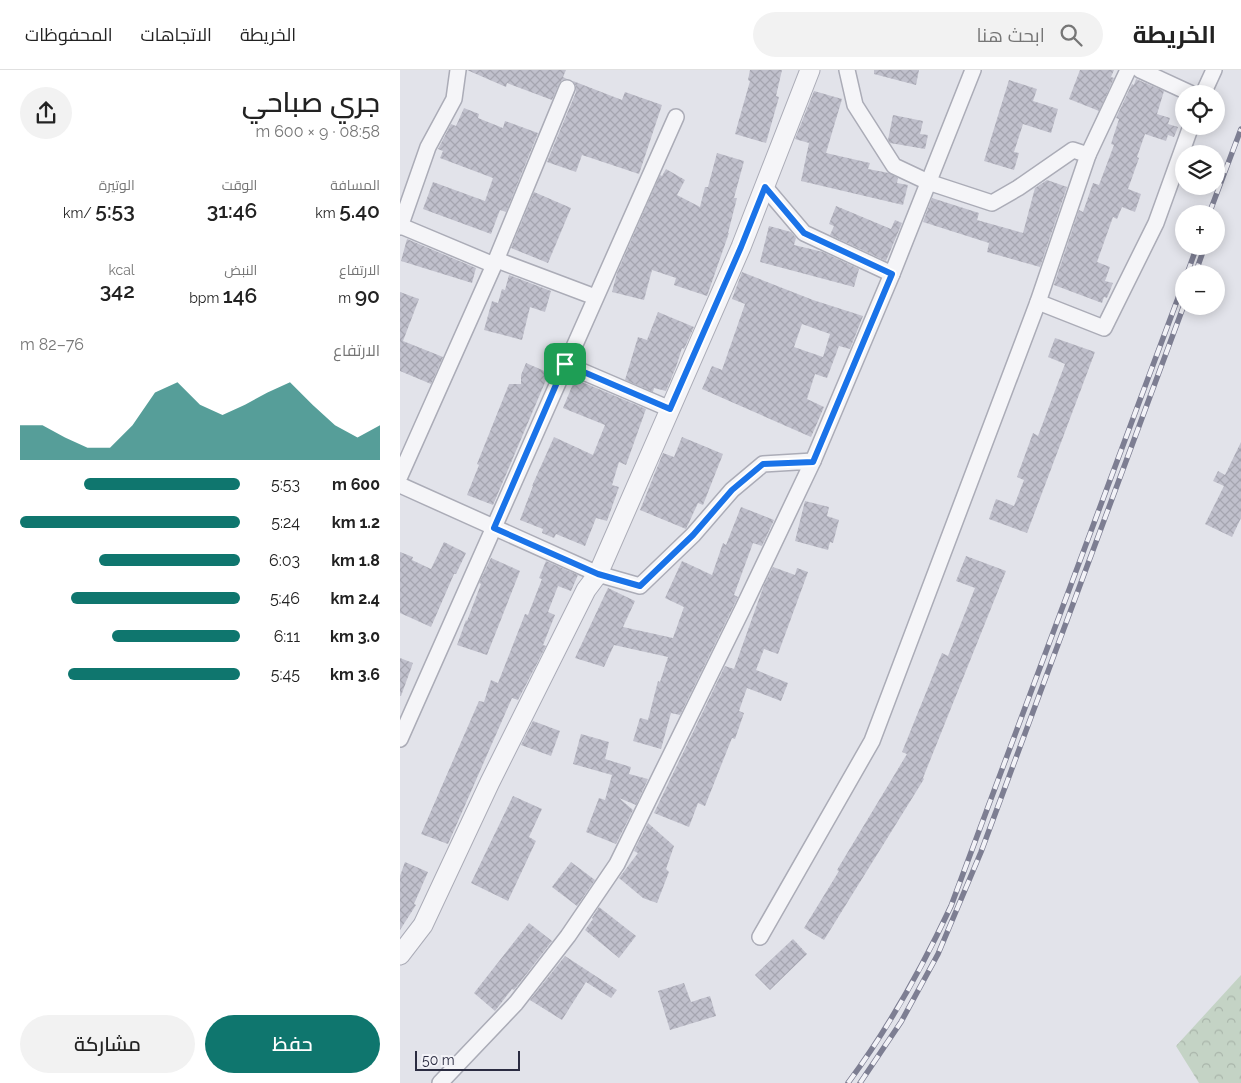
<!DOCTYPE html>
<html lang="ar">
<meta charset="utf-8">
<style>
body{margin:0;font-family:Raleway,Cairo,sans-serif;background:#f2f2f2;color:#222;direction:rtl;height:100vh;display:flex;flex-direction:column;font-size:19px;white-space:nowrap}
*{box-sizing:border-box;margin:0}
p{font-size:16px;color:#767676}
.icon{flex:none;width:28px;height:28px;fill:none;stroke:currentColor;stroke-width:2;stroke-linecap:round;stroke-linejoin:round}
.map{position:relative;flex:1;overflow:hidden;direction:ltr}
.details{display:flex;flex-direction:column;background:#fff;width:400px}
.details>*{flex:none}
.fabs{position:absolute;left:775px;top:15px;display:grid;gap:10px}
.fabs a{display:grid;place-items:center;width:50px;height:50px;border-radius:50%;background:#fff;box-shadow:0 2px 12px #0003;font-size:25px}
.scale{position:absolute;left:15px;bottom:12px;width:105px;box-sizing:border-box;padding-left:5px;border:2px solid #2b2c41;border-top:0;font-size:14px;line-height:18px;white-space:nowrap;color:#2b2c41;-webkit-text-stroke:4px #f2f2f7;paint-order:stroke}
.pin{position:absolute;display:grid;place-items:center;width:42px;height:42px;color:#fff;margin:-21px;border-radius:10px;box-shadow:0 2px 8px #0006}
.round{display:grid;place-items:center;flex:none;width:52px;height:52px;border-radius:26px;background:#f2f2f2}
.overview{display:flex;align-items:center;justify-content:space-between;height:85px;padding:0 20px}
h1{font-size:28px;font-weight:600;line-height:38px}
.stats{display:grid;grid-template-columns:repeat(3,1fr);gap:8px;height:85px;padding:5px 20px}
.stats div{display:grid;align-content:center}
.stats b{font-size:21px;font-weight:600}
.stats small{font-size:14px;font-weight:400}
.stats p{font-size:14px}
.chart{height:140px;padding:10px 20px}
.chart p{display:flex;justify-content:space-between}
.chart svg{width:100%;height:90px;margin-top:5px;fill:#0f766e;opacity:.7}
.primary-button{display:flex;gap:10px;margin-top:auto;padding:10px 20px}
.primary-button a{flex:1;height:58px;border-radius:30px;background:#0f766e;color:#fff;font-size:20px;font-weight:600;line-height:58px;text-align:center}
.primary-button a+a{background:#f2f2f2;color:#222}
ul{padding:0 20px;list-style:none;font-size:16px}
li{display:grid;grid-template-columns:80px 60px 1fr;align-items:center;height:38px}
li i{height:12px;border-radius:6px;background:#0f766e}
header{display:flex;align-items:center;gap:30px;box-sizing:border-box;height:70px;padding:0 25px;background:#fff;border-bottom:1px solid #e0e0e0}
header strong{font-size:24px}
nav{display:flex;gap:28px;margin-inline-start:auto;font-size:18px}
.search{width:350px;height:45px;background:#f2f2f2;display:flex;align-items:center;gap:12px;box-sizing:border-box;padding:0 18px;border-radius:28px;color:#767676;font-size:19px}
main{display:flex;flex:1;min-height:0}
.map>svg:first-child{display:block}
</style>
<header>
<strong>الخريطة</strong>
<div class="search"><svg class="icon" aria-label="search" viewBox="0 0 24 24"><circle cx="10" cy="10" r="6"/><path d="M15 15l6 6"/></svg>ابحث هنا</div>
<nav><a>الخريطة</a><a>الاتجاهات</a><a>المحفوظات</a></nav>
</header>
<main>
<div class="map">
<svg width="841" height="1013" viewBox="0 0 841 1013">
<defs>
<pattern id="forest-crowns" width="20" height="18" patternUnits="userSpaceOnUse" patternTransform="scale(1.25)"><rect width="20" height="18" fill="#c4d3c5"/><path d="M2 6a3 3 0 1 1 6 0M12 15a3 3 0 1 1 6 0" fill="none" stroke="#a9b5aa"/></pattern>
<pattern id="building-cross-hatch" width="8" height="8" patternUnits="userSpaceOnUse" patternTransform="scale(1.25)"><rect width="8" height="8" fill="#c0c0cc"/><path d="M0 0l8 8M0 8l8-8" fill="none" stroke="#a5a5b0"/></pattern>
</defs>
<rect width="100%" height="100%" fill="#e2e3ea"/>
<path fill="url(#forest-crowns)" d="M841,905V1013H799L776,976Z"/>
<g fill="url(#building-cross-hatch)" fill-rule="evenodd">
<path d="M67,0H166L163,7L167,9L162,10L159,14L152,30L107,13L106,17Z"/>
<path d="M350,0H382L376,26L379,27L366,73L335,64L350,11L348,10Z"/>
<path d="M474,0H519L516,15L474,4Z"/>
<path d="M680,0H714L711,7L714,8L699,41L669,29Z"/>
<path d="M736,9L764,21L757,44L770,48L768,54L778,57L774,67L768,65L766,71L745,64L737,87L739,88L728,119L741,124L735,142L722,137L717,149L713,147L697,192L710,197L705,211L713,213L707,228L704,227L702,233L654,215L679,140L683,142L693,113L699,115L714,75L711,74L719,49L716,48L732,14L734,15Z"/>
<path d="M609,10L637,19L633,31L658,39L651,63L623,54L614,82L619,83L614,100L584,91Z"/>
<path d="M173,11L222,30L225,22L262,35L239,104L182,85L176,102L147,92L176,22V16Z"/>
<path d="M414,21L442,29L426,83L470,93L468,99L489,103L498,108L497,113L508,115L503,135L401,111L409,73L395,69Z"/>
<path d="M64,38L79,44L78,48L103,58L105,51L138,63L106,142L100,140L91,164L23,139L33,112L85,131L93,108L40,88L43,81L38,79L51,54L56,56Z"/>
<path d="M493,45L523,51L520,64L528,65L525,79L490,73L488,70Z"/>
<path d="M317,83L344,91L334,128H337L328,163H329L307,226L274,215L276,208L252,200L244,230L212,222L217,203L260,105L262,106L266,99L285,110L277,125L300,137L305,117H308Z"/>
<path d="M647,110L667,117L640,197L587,182L589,173L523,152L532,128L579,143L577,150L623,163L635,118Z"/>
<path d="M134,122L171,138L148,193L111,178Z"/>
<path d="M436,136L491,159L495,150L502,153L486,191L430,165L434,156L429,154Z"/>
<path d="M369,156L391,162L396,168L394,175L423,182L459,199L454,217L360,192Z"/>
<path d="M7,169L76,198L72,213L1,191Z"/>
<path d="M342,202L413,230L463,246L450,279L439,276L427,308L415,304L407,329L424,337L411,367L302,319L312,296L322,300L345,234L332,229ZM402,254L430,264L423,287L394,277Z"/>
<path d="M109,205L151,221L145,242L130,237L122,270L84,260L92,231L98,233L102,219L105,220Z"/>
<path d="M0,222L19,229L3,271L43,287L31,314L0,301Z"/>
<path d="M258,242L294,257L284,279L282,278L276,297L266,321L254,318L253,322L225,310L238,267L247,270Z"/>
<path d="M655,268L695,282L627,463L589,449L596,429L614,436L624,410L617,407L633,363L638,366L665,294L648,287Z"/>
<path d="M126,293L149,303L93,435L67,425L79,395L77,394L109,314H121V305Z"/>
<path d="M175,309L246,339L226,395L219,392L212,415L219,417L207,451L196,448L185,476L156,464L154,468L142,463L143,459L120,450L133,416H132L154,367L193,385L205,355L163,338Z"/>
<path d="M282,367L323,384L303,435L298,433L286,459L240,440L263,383L274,387Z"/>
<path d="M841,372V448L832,467L805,454L824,416L813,411L818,401L825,405Z"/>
<path d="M405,431L429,437L427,446L439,450L433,473L430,472L428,480L395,471Z"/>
<path d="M341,437L374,450L362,476L353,473L334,525L338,527L280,645L271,643L261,679L233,671L240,648L248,650L258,611L260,612L268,587L214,575L204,597L175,588L208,518L235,531L223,557L273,568L284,537L265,528L282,491L312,505L323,473L326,475Z"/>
<path d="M44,472L66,483L56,504H54L31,557L0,543V482L13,487L12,490L31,499Z"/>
<path d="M566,486L606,501L523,708L524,709L424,870L404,858L439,801L437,800L507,684L502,682L542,583L548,586L575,518L556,511Z"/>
<path d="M91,488L120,501L87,585L57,575L66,550L67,551L81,514L79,513Z"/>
<path d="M146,491L178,505L171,521L158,516L148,542L155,545L143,575L146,576L118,630L112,628L48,774L21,764L79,631L84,632L91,610L98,613L125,544L128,545L142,509L139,508Z"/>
<path d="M373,497L395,505L397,498L408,502L378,584L364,579L356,600L388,613L381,631L347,618L339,641L344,643L335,669L332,668L305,736L298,733L289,757L254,743L325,596L334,599L364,515Z"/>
<path d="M0,588L13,593L1,626H0Z"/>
<path d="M133,651L160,661L151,686L121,675Z"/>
<path d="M181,664L209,672L205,689L231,697L229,704L248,709L236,735L219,728L233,740L216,774L186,762L199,728L205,730L212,705L173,694Z"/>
<path d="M113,726L142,739L129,767L136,771L108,831L71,813Z"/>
<path d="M248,753L274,776L266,799L269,802L257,833L243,828L219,808L238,783L234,781Z"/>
<path d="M5,792L28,802L14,834L16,835L0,860V806Z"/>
<path d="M171,792L195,810L177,836L152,817Z"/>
<path d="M199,837L236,866L219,888L185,860L193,849L192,848Z"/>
<path d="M129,853L152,871L114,920L112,919L95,941L74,923Z"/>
<path d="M393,869L407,884L370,920L355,905Z"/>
<path d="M165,886L217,920L211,928L186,912L162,950L130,930Z"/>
<path d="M284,913L291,932L310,926L316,946L270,960L258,921Z"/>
</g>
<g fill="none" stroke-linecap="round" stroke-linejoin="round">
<defs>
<g id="minor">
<path d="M740,0L792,24"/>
<path d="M803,24L814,0"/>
<path d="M688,85L728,0"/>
<path d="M365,117L404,163L492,204"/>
<path d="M1,156L94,195"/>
<path d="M0,157L28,77L54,29L58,0"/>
<path d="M97,190L195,227"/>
<path d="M638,232L704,258L756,153L791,56"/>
<path d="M165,294L270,339"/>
<path d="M413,391L492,204L573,0"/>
<path d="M0,406L94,195L167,18"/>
<path d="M0,415L198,504L240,516L293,465L332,420L363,394L413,391L343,538L217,794L168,866L116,933L40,1013"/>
<path d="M0,669L276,47"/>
<path d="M360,867L472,671L638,232L688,85L673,80L618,118L592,133L528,112L494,96L455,35L447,0"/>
</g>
<path id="tertiary" d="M0,885L23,855L90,712L186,520L198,504L341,177L410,0"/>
</defs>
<use href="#minor" stroke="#abacb7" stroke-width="18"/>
<use href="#tertiary" stroke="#abacb7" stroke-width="21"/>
<use href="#minor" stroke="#f5f5f8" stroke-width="15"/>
<use href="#tertiary" stroke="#f5f5f8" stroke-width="19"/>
<defs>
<g id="rail">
<path d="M809,144L841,59"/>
<path d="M787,204L797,176"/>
<path d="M795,204L805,176"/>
<path d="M448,1013C490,956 521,900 551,836L784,212"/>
<path d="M460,1013L501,952L538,884L581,782L784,235"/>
</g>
</defs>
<use href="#rail" stroke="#7d7e92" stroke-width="5.5"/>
<use href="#rail" stroke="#f2f2f7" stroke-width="4" stroke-dasharray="11" stroke-linecap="butt"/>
</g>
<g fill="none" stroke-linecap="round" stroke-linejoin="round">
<defs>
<path id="route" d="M365,117L404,163L492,204L413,392L363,394L332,420L293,465L240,516L198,504L94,458L165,294L270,339L341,177Z"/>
</defs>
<use href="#route" stroke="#fff" stroke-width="10"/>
<use href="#route" stroke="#1a73e8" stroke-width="6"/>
</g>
</svg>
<div class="fabs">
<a><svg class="icon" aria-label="locate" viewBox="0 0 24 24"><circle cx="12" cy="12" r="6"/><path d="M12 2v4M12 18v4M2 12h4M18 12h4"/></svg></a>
<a><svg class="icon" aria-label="layers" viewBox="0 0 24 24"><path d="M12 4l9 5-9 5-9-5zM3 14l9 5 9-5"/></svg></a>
<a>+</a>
<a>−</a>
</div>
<div class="scale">50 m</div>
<div class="pin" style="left:165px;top:294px;background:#1e9e55"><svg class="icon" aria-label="arrive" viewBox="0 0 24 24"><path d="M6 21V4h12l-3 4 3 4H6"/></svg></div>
</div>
<section class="details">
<div class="overview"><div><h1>جري صباحي</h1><p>08:58 · 9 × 600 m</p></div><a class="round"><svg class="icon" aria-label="share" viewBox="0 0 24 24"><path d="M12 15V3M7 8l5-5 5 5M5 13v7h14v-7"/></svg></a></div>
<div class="stats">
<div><p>المسافة</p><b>5.40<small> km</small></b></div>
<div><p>الوقت</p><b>31:46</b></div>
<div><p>الوتيرة</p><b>5:53<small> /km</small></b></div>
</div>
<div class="stats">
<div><p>الارتفاع</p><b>90<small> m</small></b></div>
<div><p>النبض</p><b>146<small> bpm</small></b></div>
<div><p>kcal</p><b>342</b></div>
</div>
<div class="chart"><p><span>الارتفاع</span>76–82 m</p>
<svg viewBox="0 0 160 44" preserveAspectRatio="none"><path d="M0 44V27L10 27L20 33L30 38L40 38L50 27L60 11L70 6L80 17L90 22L100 17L110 11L120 6L130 17L140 27L150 33L160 27V44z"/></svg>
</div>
<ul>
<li><b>600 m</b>5:53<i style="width:71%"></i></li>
<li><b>1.2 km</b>5:24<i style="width:100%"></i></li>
<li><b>1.8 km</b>6:03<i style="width:64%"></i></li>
<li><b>2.4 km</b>5:46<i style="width:77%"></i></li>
<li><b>3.0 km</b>6:11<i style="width:58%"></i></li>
<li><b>3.6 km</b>5:45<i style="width:78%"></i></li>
</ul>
<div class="primary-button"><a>حفظ</a><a>مشاركة</a></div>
</section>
</main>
